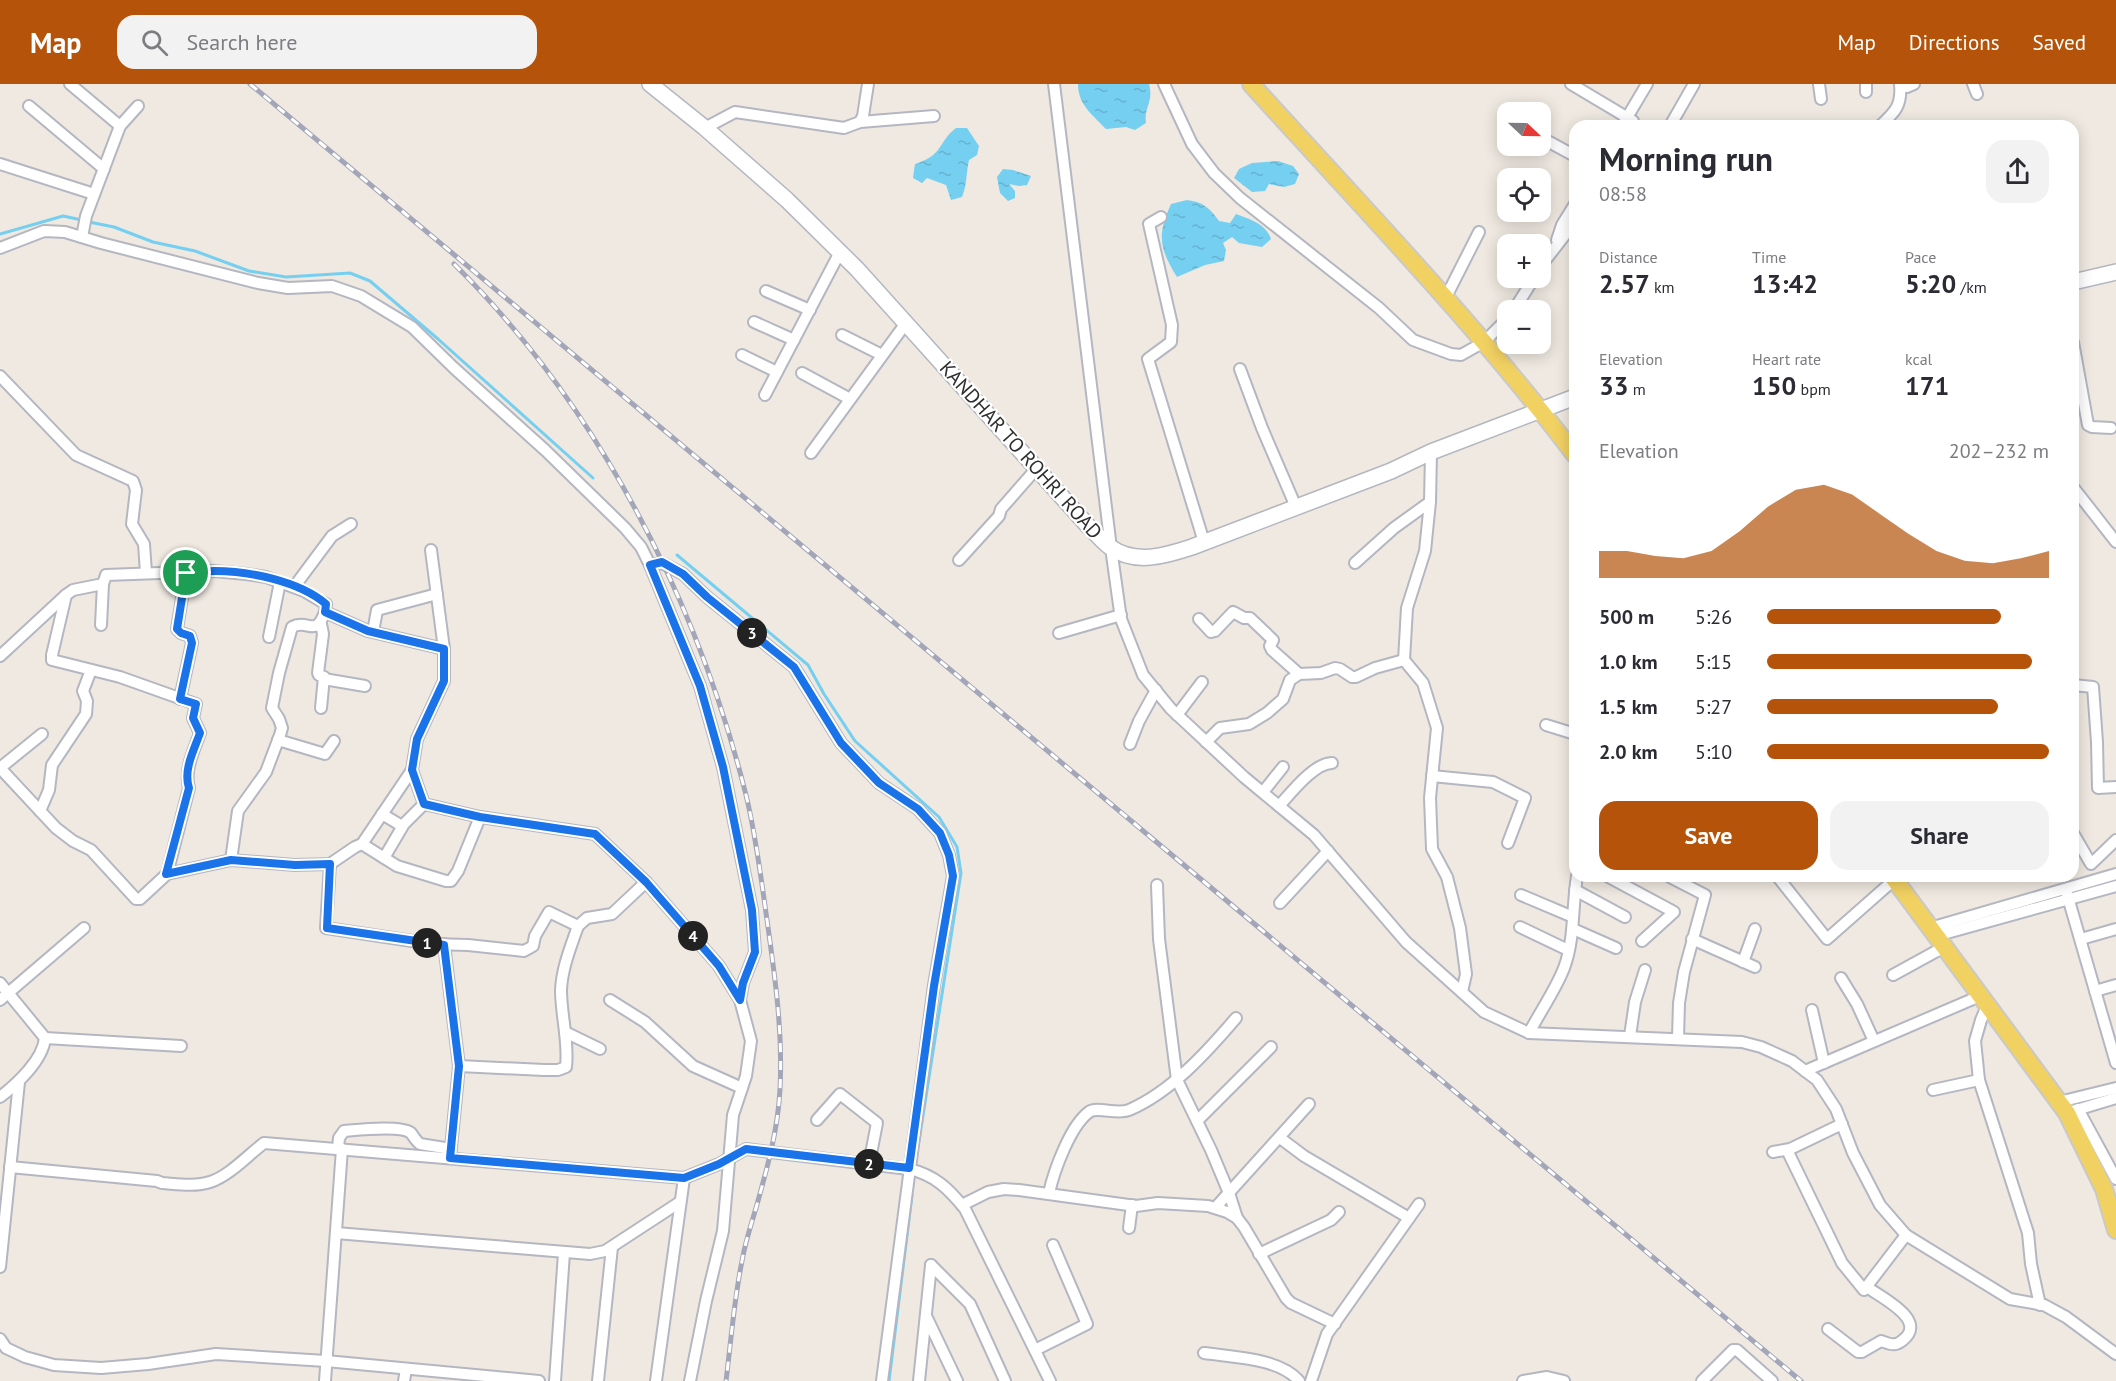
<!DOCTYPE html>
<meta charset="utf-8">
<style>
body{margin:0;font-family:"PT Sans",sans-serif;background:#f2f2f3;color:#2b2b33;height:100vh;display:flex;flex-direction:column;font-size:22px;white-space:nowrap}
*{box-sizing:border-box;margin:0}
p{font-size:20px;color:#7c7c81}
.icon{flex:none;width:33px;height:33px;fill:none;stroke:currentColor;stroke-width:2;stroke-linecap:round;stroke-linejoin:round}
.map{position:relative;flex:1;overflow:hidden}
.side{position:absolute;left:1569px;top:36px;width:510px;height:762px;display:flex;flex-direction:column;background:#fff;border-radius:18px;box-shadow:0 3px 15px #0003}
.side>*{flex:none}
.needle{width:39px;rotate:112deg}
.controls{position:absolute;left:1497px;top:18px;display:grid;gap:12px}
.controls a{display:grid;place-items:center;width:54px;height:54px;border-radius:12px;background:#fff;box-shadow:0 3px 15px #0003;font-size:30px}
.pin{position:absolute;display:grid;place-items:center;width:51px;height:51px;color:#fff;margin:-26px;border:3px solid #fff;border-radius:50%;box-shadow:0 2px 6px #0007}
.km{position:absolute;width:30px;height:30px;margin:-15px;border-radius:50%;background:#222;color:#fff;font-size:16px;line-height:30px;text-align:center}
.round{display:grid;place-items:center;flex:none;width:63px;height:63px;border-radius:18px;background:#f2f2f3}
.headline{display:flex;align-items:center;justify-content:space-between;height:102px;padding:0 30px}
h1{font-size:33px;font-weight:600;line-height:45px}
.figures{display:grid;grid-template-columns:repeat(3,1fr);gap:9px;height:102px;padding:6px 30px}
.figures div{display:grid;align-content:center}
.figures b{font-size:26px;font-weight:600}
.figures small{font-size:16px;font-weight:400}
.figures p{font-size:16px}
.chart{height:168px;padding:12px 30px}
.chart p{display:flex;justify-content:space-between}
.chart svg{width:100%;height:108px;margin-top:6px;fill:#b45309;opacity:.7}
.button{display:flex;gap:12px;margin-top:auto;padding:12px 30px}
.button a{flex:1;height:69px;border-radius:18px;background:#b45309;color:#fff;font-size:24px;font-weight:600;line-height:69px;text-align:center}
.button a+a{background:#f2f2f3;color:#2b2b33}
ul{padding:0 30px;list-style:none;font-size:20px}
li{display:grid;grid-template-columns:96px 72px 1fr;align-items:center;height:45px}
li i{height:15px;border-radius:8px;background:#b45309}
header{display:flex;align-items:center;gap:36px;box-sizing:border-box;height:84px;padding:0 30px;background:#b45309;color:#fff}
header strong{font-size:28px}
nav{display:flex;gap:33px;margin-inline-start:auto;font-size:21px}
.search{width:420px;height:54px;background:#f2f2f3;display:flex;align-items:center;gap:15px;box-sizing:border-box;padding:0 21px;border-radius:18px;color:#7c7c81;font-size:22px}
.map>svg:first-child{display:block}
</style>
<header>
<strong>Map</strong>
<div class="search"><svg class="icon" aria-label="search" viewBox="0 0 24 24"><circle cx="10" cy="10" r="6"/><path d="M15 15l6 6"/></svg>Search here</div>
<nav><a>Map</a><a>Directions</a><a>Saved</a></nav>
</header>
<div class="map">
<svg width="2116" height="1297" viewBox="0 0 2116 1297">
<defs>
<pattern id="water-ripples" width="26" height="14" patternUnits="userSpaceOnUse" patternTransform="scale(1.5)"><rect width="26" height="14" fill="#75cff0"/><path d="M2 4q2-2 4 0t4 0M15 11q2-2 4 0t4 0" fill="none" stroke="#66b2ce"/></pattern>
</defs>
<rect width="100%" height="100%" fill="#efe9e1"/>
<g fill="url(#water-ripples)">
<path d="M1078,0H1149C1154,18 1144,22 1146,39L1135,46L1126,43L1106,45C1093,31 1078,21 1078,0Z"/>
<path d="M956,44H967L979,62L977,71L969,76C966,90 967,101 962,113L951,116L946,101L927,94L922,99L913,94L915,80C944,71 937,59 956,44Z"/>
<path d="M1278,77L1293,82L1299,90L1295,100L1284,103L1269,100L1265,107L1252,108L1234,94L1239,85L1252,79Z"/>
<path d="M1003,85L1013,86L1031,92L1027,101L1019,102L1009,100L1015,107V114L1008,117L1000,109L997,93Z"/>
<path d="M1187,116C1203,118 1210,124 1219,137L1230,139L1236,130C1250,135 1266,140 1271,155L1262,163L1239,159L1232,153L1223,159L1226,166L1224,177L1205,181L1177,193C1159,164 1157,151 1171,120Z"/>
</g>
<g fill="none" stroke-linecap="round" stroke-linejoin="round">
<g stroke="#75cff0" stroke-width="3">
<path d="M89,138L114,143L153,158L195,167L249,187L286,193L350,189L370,197L438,255L593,394"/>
<path d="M0,150L63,132L82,136"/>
<path d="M677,471L808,581L824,610L855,657L939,733L957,763L961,789L919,1057"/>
<path d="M889,1297L912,1111"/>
</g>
<defs>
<g id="street">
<path d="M70,0L120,42"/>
<path d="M1054,0L1111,464L1121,535L1143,591L1171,625L1244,693L1314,751L1406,858L1484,928L1529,949L1742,958L1761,963L1792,977L1817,996L1836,1025L1853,1069L1880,1121L1906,1151L2010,1215L2044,1221L2066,1233L2116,1270"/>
<path d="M1164,0L1192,60L1214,89L1240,114L1379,224L1413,256L1451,270L1461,271L1484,258L1508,234"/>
<path d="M1571,0L1633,37"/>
<path d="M1819,0L1821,15"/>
<path d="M1866,0V8"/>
<path d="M1906,0L1907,3L1914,0"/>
<path d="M1973,0L1977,10"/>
<path d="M29,22L104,85"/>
<path d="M860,38L934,32"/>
<path d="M1622,42L1647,0"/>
<path d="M1670,42L1694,0"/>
<path d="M1880,42C1895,28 1902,22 1900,0"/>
<path d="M705,44L735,28L844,44L860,38L863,32L868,0"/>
<path d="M1540,53L1575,72"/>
<path d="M0,80L94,110"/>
<path d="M1161,133L1149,140L1172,241L1171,258L1148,275L1204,458"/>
<path d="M82,153L86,132L120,42L138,22"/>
<path d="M1557,156L1562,141L1575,120"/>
<path d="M0,164L44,147L65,148L101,159L258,199L288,204L332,202L361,212L412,243L454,284L545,366L625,444L641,463L650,481L662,479L683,490L707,513L794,583L841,659L879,699L918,725L940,749L949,771L953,792L934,901L882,1297"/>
<path d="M1540,183L1575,138"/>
<path d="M766,207L810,226"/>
<path d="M1445,215L1479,148"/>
<path d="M1514,226L1534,194"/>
<path d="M754,238L794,256"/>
<path d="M842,251L882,271"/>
<path d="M2073,258L2088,341L2092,343L2111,344"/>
<path d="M742,271L777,288"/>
<path d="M1240,285L1262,344L1296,423"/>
<path d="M802,289L850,315"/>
<path d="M0,292L76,371L133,397L136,406L132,440L144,460L146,489"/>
<path d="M765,311L840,168"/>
<path d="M1431,368L1430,418L1425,467L1407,524L1404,576L1423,599L1437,644L1430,714L1432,765L1447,793L1460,844L1466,890L1462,908"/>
<path d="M811,369L906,239"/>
<path d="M2073,403L2116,458"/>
<path d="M431,466L444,565V597L417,655L412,686L424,720L480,733L595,750L646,798L719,882L740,916L751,957L746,992L733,1031L723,1147L706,1217L690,1297"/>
<path d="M959,476L999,432L1001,425L1037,384"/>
<path d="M1355,479L1394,444L1430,418"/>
<path d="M650,481L700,602L723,683L752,826L755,868L743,899L740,916"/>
<path d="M294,503L332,452L351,440"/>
<path d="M66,511L52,571V576L120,593L196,620L193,634L200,649C194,666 184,686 189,704L167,790"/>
<path d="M1199,535L1211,548L1215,547L1233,528L1244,534H1250L1273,556L1270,562L1272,566L1299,590"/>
<path d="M321,540L323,550L318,589L319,591L324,593L321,624"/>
<path d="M101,541L103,500"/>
<path d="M373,548L377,526L437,510"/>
<path d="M1059,549L1121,531"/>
<path d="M269,553L280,498"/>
<path d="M0,572L66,511L73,506L103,500L106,491L214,487L246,490L266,493L304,507L326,520L325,528L368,547L444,565"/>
<path d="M324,595L365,602"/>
<path d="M2073,601L2093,603L2097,658L2098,704L2116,703"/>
<path d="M180,615L192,559L190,552L181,549L177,545L186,489"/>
<path d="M1177,631L1202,598"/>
<path d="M1546,641L1575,650"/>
<path d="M42,650L0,684L56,744L73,757L91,766L136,815H140L167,790L231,776L295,781L330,780L355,763L362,760L412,686"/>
<path d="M278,656L325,670L334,657"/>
<path d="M1206,658L1220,644L1249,640L1267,629L1283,615L1290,596L1299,590L1321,589L1335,584L1340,585L1352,593H1356L1375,584L1404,576"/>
<path d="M1130,660L1139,637L1156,606"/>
<path d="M1432,692L1493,698L1525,714L1508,759"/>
<path d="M1263,708L1283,683"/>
<path d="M1279,722C1291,709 1314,679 1332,679"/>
<path d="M40,727L49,706L52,681L86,630L87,617L83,607L91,586"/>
<path d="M382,730L402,742"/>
<path d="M2073,749L2091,780L2116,756"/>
<path d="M362,760L397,782L446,797H451L458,787L480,733"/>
<path d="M384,774L404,740L424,720"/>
<path d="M231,776L238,727L266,688L280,651L282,644L279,635L272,624L279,589L292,543C308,534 315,555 325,528"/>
<path d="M330,780L326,844L432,860L468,861L524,867L533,862L535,852L549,828L578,842L587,834L612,830L646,798"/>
<path d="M1607,792L1674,828L1642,857"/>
<path d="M1668,792L1705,811L1684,888L1679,919L1678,954"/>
<path d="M1777,792L1827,855L1895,795"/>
<path d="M1157,801L1159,855L1177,996L1211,1066L1229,1109L1237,1134"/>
<path d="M1575,806L1625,833"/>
<path d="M2067,810L2116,979"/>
<path d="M1521,811L1573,833"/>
<path d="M1280,819L1328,767"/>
<path d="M1520,843L1568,866"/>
<path d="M1930,844L2116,790"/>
<path d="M1573,845L1616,864"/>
<path d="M1936,852L2116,802"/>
<path d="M1692,855L1755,883"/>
<path d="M2081,855L2116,845"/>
<path d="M444,860L459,982L450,1074"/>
<path d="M1743,878L1755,845"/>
<path d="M1893,891L1944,863"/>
<path d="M1841,894L1857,920L1874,957"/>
<path d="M0,899L45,954C43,976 17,1000 0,1013"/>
<path d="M2095,907L2116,901"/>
<path d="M0,916L84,844"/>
<path d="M610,916L645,938L693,982L742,1004"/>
<path d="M1987,922L1981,936L1975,957L1979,996L2028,1149L2031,1180L2040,1221"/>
<path d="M1812,926L1824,979"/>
<path d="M565,948L600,965"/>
<path d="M1529,949C1540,928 1556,905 1564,884C1575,855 1572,822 1577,792"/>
<path d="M1630,952L1635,918L1645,886"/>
<path d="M45,954L181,962"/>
<path d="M459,982L544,986H558L566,983C569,957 561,932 561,906C562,884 571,862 578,842"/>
<path d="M1805,987L1980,912"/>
<path d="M1933,1006L1979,996"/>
<path d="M2059,1018L2116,1004"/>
<path d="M2078,1025L2116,1095"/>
<path d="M2073,1027L2116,1014"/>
<path d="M817,1036L840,1010L877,1039L869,1080"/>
<path d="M1197,1037L1271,963"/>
<path d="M1280,1054L1304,1072L1409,1134"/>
<path d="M338,1064L339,1054L344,1047C357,1046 401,1041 411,1049C414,1053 416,1057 420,1060L451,1065"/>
<path d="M1787,1066L1842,1179L1864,1206L1906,1151"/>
<path d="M1773,1068L1790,1065L1842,1040"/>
<path d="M10,1083L157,1097L162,1099C177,1100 195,1103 210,1098C229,1092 247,1072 264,1059L684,1094L719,1080L746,1065L909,1085C935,1091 949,1105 965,1125L1050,1297"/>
<path d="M1049,1109C1054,1087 1070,1042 1089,1028C1097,1022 1117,1031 1129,1026C1171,1008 1207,968 1236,934"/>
<path d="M962,1121L988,1108L1004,1105L1019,1106L1136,1122L1158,1119L1208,1122L1227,1128L1237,1134L1244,1143L1286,1214L1291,1219L1335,1240"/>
<path d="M1216,1123L1309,1020"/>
<path d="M1129,1144L1132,1121"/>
<path d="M336,1149L590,1170L605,1167L680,1118"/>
<path d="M1259,1170L1331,1136L1339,1128"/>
<path d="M931,1181L970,1220L1005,1297"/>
<path d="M0,1183L19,998"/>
<path d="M926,1232L957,1297"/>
<path d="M1828,1245L1858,1268H1862L1881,1257C1890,1260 1895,1263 1903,1256C1928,1236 1882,1214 1867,1203"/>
<path d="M0,1255L6,1264L25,1273L54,1281L101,1284L148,1280L216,1270L326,1277L539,1297"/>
<path d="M1035,1266L1087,1240L1053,1161"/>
<path d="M1204,1269C1232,1273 1280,1274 1299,1297"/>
<path d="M325,1297L342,1065"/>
<path d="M404,1297L406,1285"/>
<path d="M555,1297L564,1169"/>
<path d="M598,1297L612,1163"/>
<path d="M656,1297L684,1094"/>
<path d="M919,1297L931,1181"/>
<path d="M1311,1297L1327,1250L1419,1120"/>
<path d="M1523,1297L1547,1293L1564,1297"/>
<path d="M1702,1297L1733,1266H1737L1772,1297"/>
</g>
<g id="secondary">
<path d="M650,0L705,44L787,116L857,185L1089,443C1096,449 1102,457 1110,463C1135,481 1165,472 1192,463L1391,387L1431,368L1575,313"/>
<path d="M2073,198L2116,188"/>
</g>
<g id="primary">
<path d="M1251,0C1361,122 1476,240 1575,371"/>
<path d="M1892,792L2067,1029L2104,1105L2116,1146"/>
</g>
</defs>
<use href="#street" stroke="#b4b7c1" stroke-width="14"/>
<use href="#secondary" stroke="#b4b7c1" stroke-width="18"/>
<use href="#primary" stroke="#c9c9c9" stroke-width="20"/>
<use href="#street" stroke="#fff" stroke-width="10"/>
<use href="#secondary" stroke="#fff" stroke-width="15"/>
<use href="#primary" stroke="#f2d163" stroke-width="16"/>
<defs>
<g id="rail">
<path d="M250,0L1801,1297"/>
<path d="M454,180C598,322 697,516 746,711C756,752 761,794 767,836C775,893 783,948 780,1005C778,1046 767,1085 756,1124C751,1141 745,1159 742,1177C734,1216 731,1257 726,1297"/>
</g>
</defs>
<use href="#rail" stroke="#a3a6b8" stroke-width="5"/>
<use href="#rail" stroke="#fff" stroke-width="3" stroke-dasharray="9" stroke-linecap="butt"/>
</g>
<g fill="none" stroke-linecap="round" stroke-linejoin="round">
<defs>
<path id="route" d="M662,478L683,490L707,513L794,583L841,659L879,699L918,725L940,749L949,771L953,792L934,902L909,1084L746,1065L719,1080L684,1094L450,1074L459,982L444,861L327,844L330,780L295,781L231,776L166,790L189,704C183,686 194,666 200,649L193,634L196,620L180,615L192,559L190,552L181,549L177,545L186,489C196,489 205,487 215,487C249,487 299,497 326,520L325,528L368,547L444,565V597L417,655L412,686L424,720L480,733L595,750L646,798L719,882L740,916L743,899L755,868L752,826L723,683L700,602L650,481Z"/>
</defs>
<use href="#route" stroke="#fff" stroke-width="12"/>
<use href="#route" stroke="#1a73e8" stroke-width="8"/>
</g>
<g text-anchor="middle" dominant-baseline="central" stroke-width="4.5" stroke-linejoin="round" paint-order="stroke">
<g font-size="20" fill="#2e2e2e" stroke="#fff">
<text transform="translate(1021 366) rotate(48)">KANDHAR TO ROHRI ROAD</text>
</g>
</g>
</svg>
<div class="controls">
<a><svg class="needle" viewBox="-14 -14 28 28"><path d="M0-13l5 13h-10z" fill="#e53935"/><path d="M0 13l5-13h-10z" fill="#7c7c81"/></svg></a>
<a><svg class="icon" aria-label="locate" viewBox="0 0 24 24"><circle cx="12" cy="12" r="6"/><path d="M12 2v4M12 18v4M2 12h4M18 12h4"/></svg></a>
<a>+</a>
<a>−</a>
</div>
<div class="pin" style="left:186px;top:489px;background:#1e9e55"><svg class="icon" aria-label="arrive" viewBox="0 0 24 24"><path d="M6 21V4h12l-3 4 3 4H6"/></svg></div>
<b class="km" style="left:427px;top:859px">1</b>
<b class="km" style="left:869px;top:1080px">2</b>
<b class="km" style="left:752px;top:549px">3</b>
<b class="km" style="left:693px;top:852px">4</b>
<section class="side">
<div class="headline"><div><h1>Morning run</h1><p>08:58</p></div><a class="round"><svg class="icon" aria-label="share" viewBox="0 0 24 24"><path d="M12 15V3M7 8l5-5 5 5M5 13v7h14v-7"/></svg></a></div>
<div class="figures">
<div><p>Distance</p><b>2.57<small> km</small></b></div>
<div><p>Time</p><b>13:42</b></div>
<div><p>Pace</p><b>5:20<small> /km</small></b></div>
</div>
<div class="figures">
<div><p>Elevation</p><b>33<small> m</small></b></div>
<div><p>Heart rate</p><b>150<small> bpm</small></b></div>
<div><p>kcal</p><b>171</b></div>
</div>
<div class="chart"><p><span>Elevation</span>202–232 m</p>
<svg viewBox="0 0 160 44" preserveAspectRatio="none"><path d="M0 44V33L10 33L20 35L30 36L40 33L50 25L60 15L70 8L80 6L90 10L100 18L110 26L120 33L130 37L140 38L150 36L160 33V44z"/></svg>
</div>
<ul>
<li><b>500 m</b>5:26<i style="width:83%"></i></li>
<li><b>1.0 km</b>5:15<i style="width:94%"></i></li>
<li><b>1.5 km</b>5:27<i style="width:82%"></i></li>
<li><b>2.0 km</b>5:10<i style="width:100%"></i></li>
</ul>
<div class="button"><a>Save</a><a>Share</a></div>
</section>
</div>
